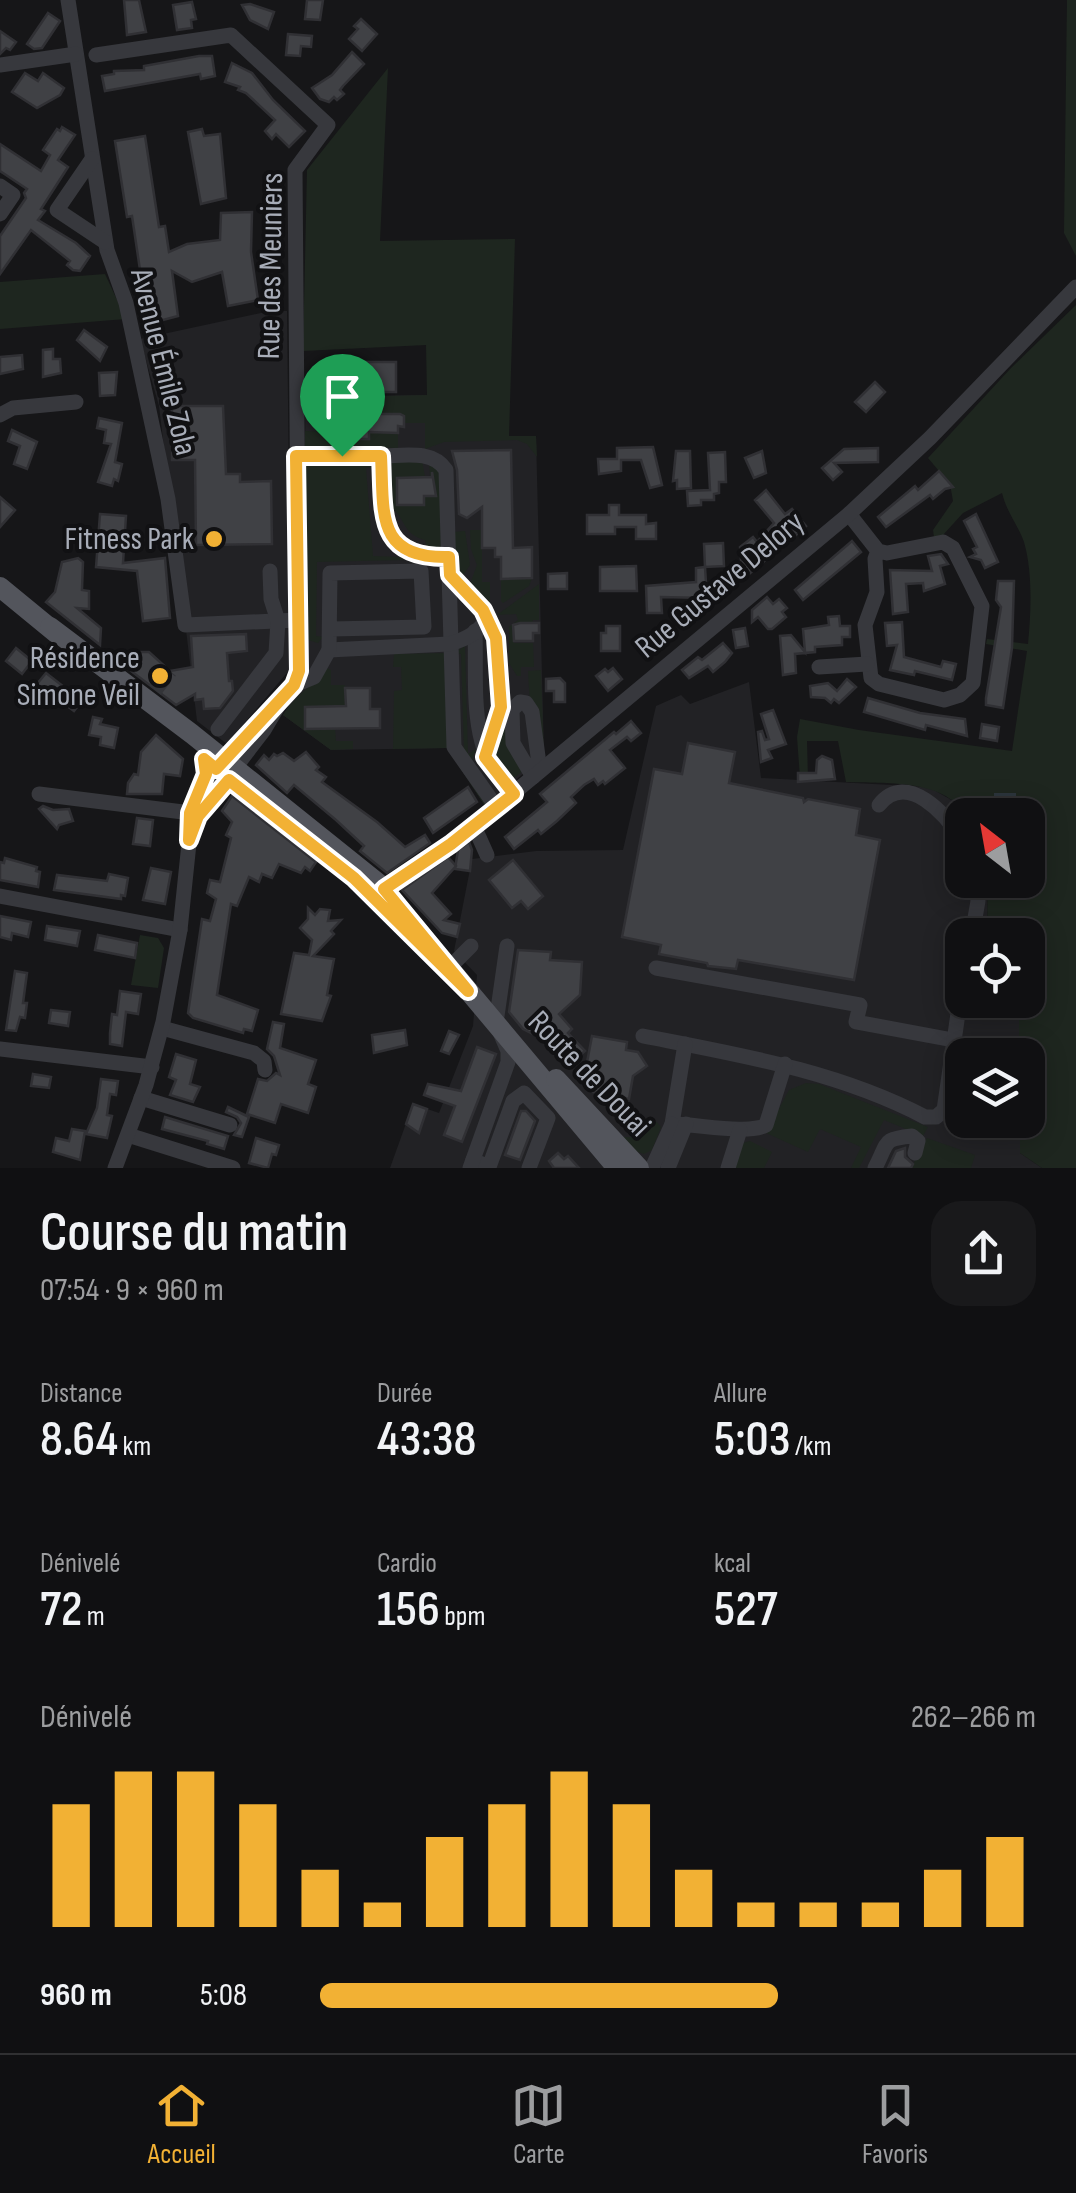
<!DOCTYPE html>
<html lang="fr">
<meta charset="utf-8">
<style>
body{margin:0;font-family:"Sofia Sans Condensed",sans-serif;background:#19191b;color:#f1f3f6;height:100vh;display:flex;flex-direction:column;font-size:38px;white-space:nowrap}
*{box-sizing:border-box;margin:0}
p{font-size:32px;color:#9c9d9f}
.icon{flex:none;width:55px;height:55px;fill:none;stroke:currentColor;stroke-width:2;stroke-linecap:round;stroke-linejoin:round}
.map{position:relative;height:1168px;overflow:hidden}
.side{display:flex;flex-direction:column;background:#101012;flex:1}
.side>*{flex:none}
.needle{width:65px;rotate:329deg}
.fabs{position:absolute;left:945px;top:798px;display:grid;gap:20px}
.fabs a{display:grid;place-items:center;width:100px;height:100px;border-radius:20px;background:#101012;box-shadow:0 5px 25px #0003,0 0 0 2px #303032;font-size:50px}
.pin{position:absolute;display:grid;place-items:center;width:85px;height:85px;color:#fff;margin:-102px -42px;border-radius:50% 50% 50% 0;rotate:-45deg;box-shadow:0 0 10px #0007}
.pin .icon{rotate:45deg}
.round{display:grid;place-items:center;flex:none;width:105px;height:105px;border-radius:30px;background:#19191b}
.headline{display:flex;align-items:center;justify-content:space-between;height:170px;padding:0 40px}
h1{font-size:55px;font-weight:600;line-height:75px}
.stats{display:grid;grid-template-columns:repeat(3,1fr);gap:15px;height:170px;padding:10px 40px}
.stats div{display:grid;align-content:center}
.stats b{font-size:50px;font-weight:600}
.stats small{font-size:28px;font-weight:400}
.stats p{font-size:28px}
.chart{height:280px;padding:20px 40px}
.chart p{display:flex;justify-content:space-between}
.chart svg{width:100%;height:180px;margin-top:10px;stroke:#f2b134;stroke-width:6}
ul{padding:0 40px;list-style:none;font-size:32px}
li{display:grid;grid-template-columns:160px 120px 1fr;align-items:center;height:75px}
li i{height:25px;border-radius:12px;background:#f2b134}
.dock{display:flex;justify-content:space-around;align-items:center;height:140px;border-top:2px solid #303032;background:#101012;font-size:28px;color:#9c9d9f}
.dock a{display:grid;justify-items:center;gap:5px}
.dock .current{color:#f2b134}
.map>svg:first-child{display:block}
</style>
<div class="map">
<svg width="1076" height="1168" viewBox="0 0 1076 1168">
<rect width="100%" height="100%" fill="#161618"/>
<g fill="#222225">
<path d="M270,311H287L291,668L227,744L197,721L159,406L140,339Z"/>
<path d="M427,395L428,440L536,436L544,756L485,806L447,748L331,750L283,715L307,675L305,397Z"/>
<path d="M749,682L761,778L929,787L960,805L967,815H962V880H988L987,935H962V1000H1019V1055H962V1120H1020V1153L1042,1168H390L413,1104L439,1113L473,1026L477,975L454,951L472,859L536,851L623,850L656,706L681,695L690,704Z"/>
</g>
<g fill="#1e261f">
<path d="M1067,0H1076V256L1064,233Z"/>
<path d="M388,68L380,241L515,239L509,436H536L537,457L527,444L517,440L444,442L425,449V423H404V416L399,414L338,415L337,426H334V397L427,395L426,345L303,351L307,170Z"/>
<path d="M105,274L126,319L0,329V282Z"/>
<path d="M1076,305V1168H1042L1020,1153V1120H1028V1055H1019V1000H1028V935H987L988,880H1028V815H1016V794H994V815H967C941,778 886,784 846,782L838,741H807L808,779L800,778L797,737L800,719L859,730L1012,751L1027,651L986,644L987,639L1028,644C1031,613 1033,573 1024,542C1018,525 1007,513 1002,493L963,513L943,535L934,537L933,530L953,501L950,484L928,458L1011,368Z"/>
<path d="M305,431L339,432V447L305,446Z"/>
<path d="M345,432H351L352,439H369V432H398V448L344,446Z"/>
<path d="M422,460L425,477L430,476L429,461L443,470L446,549H427L425,540C400,533 406,516 389,506L392,462Z"/>
<path d="M310,462L372,463L374,467L366,468L373,556L402,557L405,553V560L317,562L316,636L323,637L318,643L308,640L305,466Z"/>
<path d="M470,530H482V582H490V607L470,584L477,565L471,549Z"/>
<path d="M465,531L470,565L460,580L456,576L453,532Z"/>
<path d="M532,578L529,586L503,603L501,601V579Z"/>
<path d="M539,584V620H533L532,625L514,626V643H533L534,667H521V676H517L509,663V627L518,620L516,614L497,615Z"/>
<path d="M465,646L468,754L476,749L472,761L464,752L461,654L454,653Z"/>
<path d="M447,653L451,746L488,804L485,806L447,748L393,749L394,691L402,690L401,667H393L394,654Z"/>
<path d="M327,668L331,670V685H345V706L308,713L305,715V728H335L336,741H353V749L331,750L283,715C294,696 314,685 327,668Z"/>
<path d="M541,670L544,753L530,705L528,671Z"/>
<path d="M505,704L523,771L515,777L504,778L493,753L503,729Z"/>
<path d="M140,935L158,938L164,948L158,988L131,985Z"/>
<path d="M806,1083L819,1084L928,1127L923,1136L884,1120L859,1168H851L861,1147L820,1129L808,1152L766,1133L789,1090Z"/>
<path d="M653,1118L661,1127L652,1150L644,1154L635,1151L622,1137H635Z"/>
<path d="M927,1138L975,1155L971,1168H911Z"/>
<path d="M750,1141L772,1152L764,1168H733L743,1143Z"/>
</g>
<rect fill="#2c353c" x="994" y="793" width="22" height="22"/>
<g fill="#404145" stroke="#303034" stroke-width="2.5">
<path d="M124,0H139L146,32L127,35Z"/>
<path d="M307,0H323L320,20L305,19Z"/>
<path d="M192,2L196,19L191,20L192,28L177,30L173,5Z"/>
<path d="M250,4L274,12L268,29L250,20L242,5Z"/>
<path d="M48,13L60,21L42,48L34,49L27,44Z"/>
<path d="M361,19L377,34L362,51L349,39L358,29L354,26Z"/>
<path d="M0,31L16,42L10,50L6,48L0,54Z"/>
<path d="M288,34L312,36L311,47L301,46L300,56L286,55Z"/>
<path d="M352,52L364,64L343,86L340,90L344,94L337,100L334,97L329,102L320,99L312,88L332,75Z"/>
<path d="M199,56H212L215,76L201,79L200,74L105,91L102,76L114,74V71L144,70V66Z"/>
<path d="M232,63L252,73L273,100L305,131L289,147L276,134L272,139L265,131L275,120L246,93L238,90L240,87L225,82Z"/>
<path d="M25,73L38,81L43,73L64,88L60,95L37,108L12,92Z"/>
<path d="M62,127L75,135L58,160L68,167L41,209L45,211L38,220L76,243L90,256L80,271L73,270L67,265L70,261L31,230L0,274V236L26,198L24,193L27,189L0,171V144L41,171L50,155L43,150L57,129L60,131Z"/>
<path d="M202,129L204,136L220,134L226,198L201,204L188,132Z"/>
<path d="M145,136L159,227L165,226L169,252L187,244L220,240L221,213L252,212L251,252L258,300L228,306L222,272L192,282L172,271L178,316L148,324L132,216L127,217L115,141Z"/>
<path d="M84,330L107,347L100,361L77,340Z"/>
<path d="M53,349V359H60L61,373L43,377V350Z"/>
<path d="M22,355L23,369L0,374V357Z"/>
<path d="M338,362H396V392H336Z"/>
<path d="M117,372L115,395L100,396L99,373Z"/>
<path d="M875,382L885,392L866,412L855,402Z"/>
<path d="M172,406H223L226,474H240V482L271,481L272,544L196,545L195,460H172Z"/>
<path d="M351,414H400L404,416V427L398,426V433L369,432V439H351V432H343V426H337V415Z"/>
<path d="M99,418L122,423L115,462L122,464L118,481L114,479L112,486L98,482L111,444L104,443L106,430L97,428Z"/>
<path d="M12,430L37,442L27,469L14,464L20,446L8,441Z"/>
<path d="M653,447L662,485L650,488L641,460H621V471L599,474L598,459H617V448Z"/>
<path d="M878,448V462L834,463L842,472L833,480L822,468L844,449Z"/>
<path d="M511,450L513,548L532,547V578L501,579V557H495V548H482V507L467,518L459,514L457,470L452,451Z"/>
<path d="M676,451H690L691,488L677,489V480L673,481Z"/>
<path d="M762,451L766,473L754,478L745,458Z"/>
<path d="M725,452L726,482H719V493L714,494V500H701V505L688,506L687,491L710,490L708,453Z"/>
<path d="M939,471L953,487L945,489L933,499L930,495L886,527L878,517L915,486L918,490Z"/>
<path d="M432,472L436,496H424V505H397V478L432,477Z"/>
<path d="M766,490L785,514L792,509L806,526L796,535L790,529L764,550L769,557L748,575L742,574L740,547L753,537L757,542L774,523L755,500Z"/>
<path d="M0,497L15,510L0,527Z"/>
<path d="M609,505H619V515H646V524L656,523V539H636V527H615V534H587V515H609Z"/>
<path d="M100,514L126,516L123,563L165,558L170,618L143,621L137,571L96,567Z"/>
<path d="M976,514L998,562L985,568L981,560L970,557L976,554L973,549L977,547L964,521Z"/>
<path d="M852,541L861,552L803,600L795,590Z"/>
<path d="M723,543L724,566L705,567L704,544Z"/>
<path d="M941,554L948,564L940,566L945,584L924,591L923,583L906,584L908,612L893,614L890,570L932,571L928,556Z"/>
<path d="M78,558L83,562L82,590L89,591V609L77,608L101,628L100,645L46,602L55,592L62,562Z"/>
<path d="M636,566L637,591H600V567Z"/>
<path d="M705,567L707,598L661,597L662,613H647L646,586L696,582V568Z"/>
<path d="M567,573V589H548V574Z"/>
<path d="M998,581H1014L1012,648L1003,708L986,705V698L1001,607L996,600Z"/>
<path d="M767,597L773,604L779,599L787,608L782,612L786,617L772,629H768L758,617L752,622V610Z"/>
<path d="M839,616L840,626H850V637H842V645L815,647V652L795,654L796,673L783,675L780,636L791,635L805,652L803,629L829,625L828,617Z"/>
<path d="M902,622L904,657L941,667L943,661L956,664L952,680L915,671L914,675L890,670L897,645L887,646L885,623Z"/>
<path d="M520,623H539V633H533V641H514L513,625Z"/>
<path d="M606,626H620V651H601V633H606Z"/>
<path d="M745,628L748,646L736,648L733,630Z"/>
<path d="M246,634L247,651L227,653L229,681H232L233,691L220,708L204,709L203,699L195,700V694L176,705L131,671L133,652H149L170,671L193,667L191,636Z"/>
<path d="M723,643L732,653L725,662L713,672L708,666L689,678L682,670L698,657L702,660Z"/>
<path d="M16,648L32,661L22,674L6,661Z"/>
<path d="M613,668L622,679L608,691L596,676L605,669L608,672Z"/>
<path d="M46,673L82,701L74,711L37,684Z"/>
<path d="M560,678L565,683V702H554V691H546V679Z"/>
<path d="M847,679L856,687L839,703L834,699L831,703L825,698L811,697L810,686L828,683L837,691Z"/>
<path d="M345,688H370V709H380V728L305,729V707L346,706Z"/>
<path d="M868,698L920,713L965,719L967,736L926,725L925,730L864,712Z"/>
<path d="M773,710L786,744L768,750L772,758L761,762L758,732L762,731L765,740L769,739L761,714Z"/>
<path d="M93,717L102,719L100,724L118,728L114,748L100,745L101,737L89,735Z"/>
<path d="M631,721L641,733L631,741L627,737L610,750L625,768L605,784L603,781L598,785L594,779L584,785L571,797L576,803L557,821L541,834L538,830L514,849L505,837L547,802L540,794L614,732L616,734Z"/>
<path d="M982,724L999,727L997,741L980,738Z"/>
<path d="M156,735L183,759L180,776L164,774L162,794H127L128,783L134,774L138,775L141,752Z"/>
<path d="M688,743L735,752L729,783L803,798L804,802L808,799L860,809L856,835L880,840L854,980L738,960L736,969L708,966L707,963L659,954L661,945L622,937L654,769L682,774Z"/>
<path d="M306,752L319,767L316,770L326,777L322,782L377,822L405,847L425,835L430,843L387,873L360,851L364,846L336,820L294,785L287,793L256,765L264,755L269,760L274,754L277,756L283,753L294,761Z"/>
<path d="M822,756L832,760L835,779L798,782V773H816L817,760Z"/>
<path d="M468,787L477,802L433,833L424,818Z"/>
<path d="M232,796L316,862L310,871L305,867L301,873L279,864L272,878L262,874L259,882L249,877L237,906L231,904L217,995L258,1010L252,1031L244,1029L243,1033L193,1018L188,1013L202,919L210,921L216,899L207,893L210,880L220,882L231,838L226,835L232,822L222,811Z"/>
<path d="M43,806L53,810L69,809L73,821L59,825L57,829L39,809Z"/>
<path d="M137,818L153,820L150,846L133,844Z"/>
<path d="M469,842L472,850L470,871L455,869L458,850Z"/>
<path d="M448,857L456,866L432,893L451,914L444,920L460,924L457,937L442,933L402,890Z"/>
<path d="M5,858L37,867L36,871L40,872L38,887L0,880V862L4,863Z"/>
<path d="M513,860L543,896L528,909L521,901L512,908L489,880Z"/>
<path d="M151,868L171,872L165,904L143,900Z"/>
<path d="M109,874L128,878L125,896L121,895V899L54,890L57,875L107,881Z"/>
<path d="M308,908L315,915L320,909L330,910L328,921L341,920L331,931L334,934L313,956L334,959L327,995L331,996L322,1021L281,1014L294,953L309,955L312,940L300,928L308,919Z"/>
<path d="M0,916L31,922L28,937L12,933L11,940L0,937Z"/>
<path d="M47,926L80,931L77,946L45,940Z"/>
<path d="M98,935L137,943L135,958L95,950Z"/>
<path d="M518,950L551,952L550,960L582,962L580,995L559,1014L572,1029L568,1033L585,1051L568,1066L538,1033L535,1035L523,1029L509,1012Z"/>
<path d="M15,971L27,973L23,1003H27L25,1018L20,1017L16,1031L6,1030Z"/>
<path d="M120,991L141,994L138,1014L126,1012L122,1046L110,1044V1033L112,1014L117,1015Z"/>
<path d="M51,1010L70,1012L68,1026L49,1023Z"/>
<path d="M273,1022L284,1024L280,1048L316,1060L308,1084L316,1087L308,1113L281,1104L275,1123L247,1114L258,1079L267,1081L276,1073L280,1075L274,1056L267,1049Z"/>
<path d="M405,1030L407,1045L374,1053L372,1035Z"/>
<path d="M449,1031L459,1035L449,1054L441,1051Z"/>
<path d="M592,1036L627,1042L626,1050L638,1052L647,1066L633,1076L629,1099L593,1092L596,1081L584,1078Z"/>
<path d="M477,1047L496,1054L462,1142L444,1135L455,1106L424,1095L428,1084L461,1091Z"/>
<path d="M176,1054L196,1060L190,1084L200,1087L193,1102L170,1095L176,1080L169,1077Z"/>
<path d="M33,1074L51,1077L49,1088L31,1086Z"/>
<path d="M101,1079L118,1081L116,1095L110,1094L107,1115L112,1116L107,1138L86,1134L97,1108Z"/>
<path d="M413,1104L427,1109L419,1133L406,1124Z"/>
<path d="M228,1107L249,1117L242,1137L234,1135L241,1123L237,1117L226,1112Z"/>
<path d="M521,1111H526L535,1121L520,1160L505,1155Z"/>
<path d="M165,1117L228,1136L224,1149L207,1144L208,1141L162,1129Z"/>
<path d="M72,1129L85,1131L80,1160L53,1152L56,1138L69,1141Z"/>
<path d="M256,1138L279,1145L276,1155L272,1154L268,1168L249,1163Z"/>
<path d="M905,1148V1157L913,1164L911,1168H888L896,1151Z"/>
<path d="M558,1153L564,1159L568,1156L579,1168H554L549,1161Z"/>
</g>
<g fill="none" stroke-linecap="round" stroke-linejoin="round">
<path stroke="#333438" stroke-width="15" stroke-dasharray="15 8" stroke-linecap="butt" d="M155,690L170,671"/>
<g stroke="#37383d" stroke-width="15">
<path d="M68,0L107,250L126,303L168,499L185,625L298,620"/>
<path d="M96,55L231,35L328,125L295,170L299,671L264,730L198,816L189,840"/>
<path d="M0,65L76,54"/>
<path d="M92,159L57,210L105,242"/>
<path d="M0,186L13,195L0,214"/>
<path d="M0,415L13,408L76,402"/>
<path d="M297,456H381C384,515 373,557 449,557"/>
<path d="M381,456C403,456 432,449 446,470L454,747L497,808"/>
<path d="M849,514L878,551L887,553L943,542L953,548L982,606L973,683L960,695L944,700L879,684L871,678L865,625L877,592L875,559L878,551"/>
<path d="M475,631C477,688 467,753 513,794"/>
<path d="M329,650L449,644C464,640 484,631 487,615L450,575"/>
<path d="M819,667L867,664"/>
<path d="M292,686L314,677L329,650L330,573L421,571L424,627L331,629"/>
<path d="M218,729L276,653L278,621L271,599L270,571"/>
<path d="M485,757L501,707L500,655L488,619"/>
<path d="M533,777L513,743L512,710L520,702L526,703L532,712L540,771"/>
<path d="M39,794L191,813"/>
<path d="M879,805C907,769 947,816 962,840"/>
<path d="M474,826L487,855"/>
<path d="M0,896L180,930"/>
<path d="M373,897L485,817L849,514L930,438L1076,287"/>
<path d="M972,935L978,901L975,880"/>
<path d="M656,968L860,1005L856,1022L953,1040"/>
<path d="M446,971L471,946"/>
<path d="M162,1028L254,1053L264,1061L265,1070"/>
<path d="M643,1036C740,1055 837,1071 925,1117H936L944,1110L962,986"/>
<path d="M685,1044L672,1124C697,1124 749,1135 766,1125L785,1064"/>
<path d="M0,1049L152,1067"/>
<path d="M141,1098L230,1125"/>
<path d="M128,1135L233,1168"/>
<path d="M473,1160L489,1167L513,1101L524,1093L548,1118L529,1168"/>
<path d="M115,1168L146,1085L163,1022L180,930L193,805L208,778L269,710"/>
<path d="M470,1168L508,1062V1051L496,1023L507,946"/>
<path d="M652,1168L672,1124"/>
<path d="M668,1168L686,1124"/>
<path d="M728,1168L740,1130"/>
<path d="M875,1168C889,1141 882,1139 912,1136L918,1141L915,1153"/>
</g>
<g stroke="#53555c" stroke-width="20">
<path d="M0,587L56,633"/>
<path d="M50,627L192,734L378,883L617,1168"/>
<path d="M556,1079L639,1168"/>
</g>
</g>
<g fill="none" stroke-linecap="round" stroke-linejoin="round">
<defs>
<path id="route" d="M296,456H381C384,513 375,559 449,557L450,575L483,610L496,638L501,707L485,757L514,794L451,844L384,889L468,991L354,878L229,780L198,816L189,840L190,813L206,774L204,759L216,769L294,685L299,671Z"/>
</defs>
<use href="#route" stroke="#fff" stroke-width="20"/>
<use href="#route" stroke="#f2b134" stroke-width="12"/>
</g>
<g fill="#f2b134" stroke="#111113" stroke-width="4">
<circle cx="214" cy="539" r="10"/>
<circle cx="160" cy="676" r="10"/>
</g>
<g text-anchor="middle" dominant-baseline="central" stroke-width="8" stroke-linejoin="round" paint-order="stroke">
<g font-size="32" fill="#a8adb8" stroke="#111113">
<text transform="translate(271 266) rotate(-89)">Rue des Meuniers</text>
<text transform="translate(163 362) rotate(76)">Avenue Émile Zola</text>
<text transform="translate(720 585) rotate(-40)">Rue Gustave Delory</text>
<text transform="translate(589 1074) rotate(46)">Route de Douai</text>
</g>
<g font-size="32" fill="#a8adb8" stroke="#111113" text-anchor="end">
<text x="194" y="539">Fitness Park</text>
<text x="140" y="658">Résidence<tspan x="140" dy="37">Simone Veil</tspan></text>
</g>
</g>
</svg>
<div class="fabs">
<a><svg class="needle" viewBox="-14 -14 28 28"><path d="M0-13l5 13h-10z" fill="#e53935"/><path d="M0 13l5-13h-10z" fill="#9c9d9f"/></svg></a>
<a><svg class="icon" aria-label="locate" viewBox="0 0 24 24"><circle cx="12" cy="12" r="6"/><path d="M12 2v4M12 18v4M2 12h4M18 12h4"/></svg></a>
<a><svg class="icon" aria-label="layers" viewBox="0 0 24 24"><path d="M12 4l9 5-9 5-9-5zM3 14l9 5 9-5"/></svg></a>
</div>
<div class="pin" style="left:342px;top:456px;background:#1e9e55"><svg class="icon" aria-label="arrive" viewBox="0 0 24 24"><path d="M6 21V4h12l-3 4 3 4H6"/></svg></div>
</div>
<section class="side">
<div class="headline"><div><h1>Course du matin</h1><p>07:54 · 9 × 960 m</p></div><a class="round"><svg class="icon" aria-label="share" viewBox="0 0 24 24"><path d="M12 15V3M7 8l5-5 5 5M5 13v7h14v-7"/></svg></a></div>
<div class="stats">
<div><p>Distance</p><b>8.64<small> km</small></b></div>
<div><p>Durée</p><b>43:38</b></div>
<div><p>Allure</p><b>5:03<small> /km</small></b></div>
</div>
<div class="stats">
<div><p>Dénivelé</p><b>72<small> m</small></b></div>
<div><p>Cardio</p><b>156<small> bpm</small></b></div>
<div><p>kcal</p><b>527</b></div>
</div>
<div class="chart"><p><span>Dénivelé</span>262–266 m</p>
<svg viewBox="0 0 160 44" preserveAspectRatio="none"><path d="M5 44V14M15 44V6M25 44V6M35 44V14M45 44V30M55 44V38M65 44V22M75 44V14M85 44V6M95 44V14M105 44V30M115 44V38M125 44V38M135 44V38M145 44V30M155 44V22"/></svg>
</div>
<ul>
<li><b>960 m</b>5:08<i style="width:64%"></i></li>
</ul>
</section>
<nav class="dock">
<a class="current"><svg class="icon" aria-label="home" viewBox="0 0 24 24"><path d="M3 11l9-7 9 7M6 9v11h12V9"/></svg>Accueil</a>
<a><svg class="icon" aria-label="map" viewBox="0 0 24 24"><path d="M3 6l6-2 6 2 6-2v14l-6 2-6-2-6 2zM9 4v14M15 6v14"/></svg>Carte</a>
<a><svg class="icon" aria-label="saved" viewBox="0 0 24 24"><path d="M7 4h10v16l-5-4-5 4z"/></svg>Favoris</a>
</nav>
